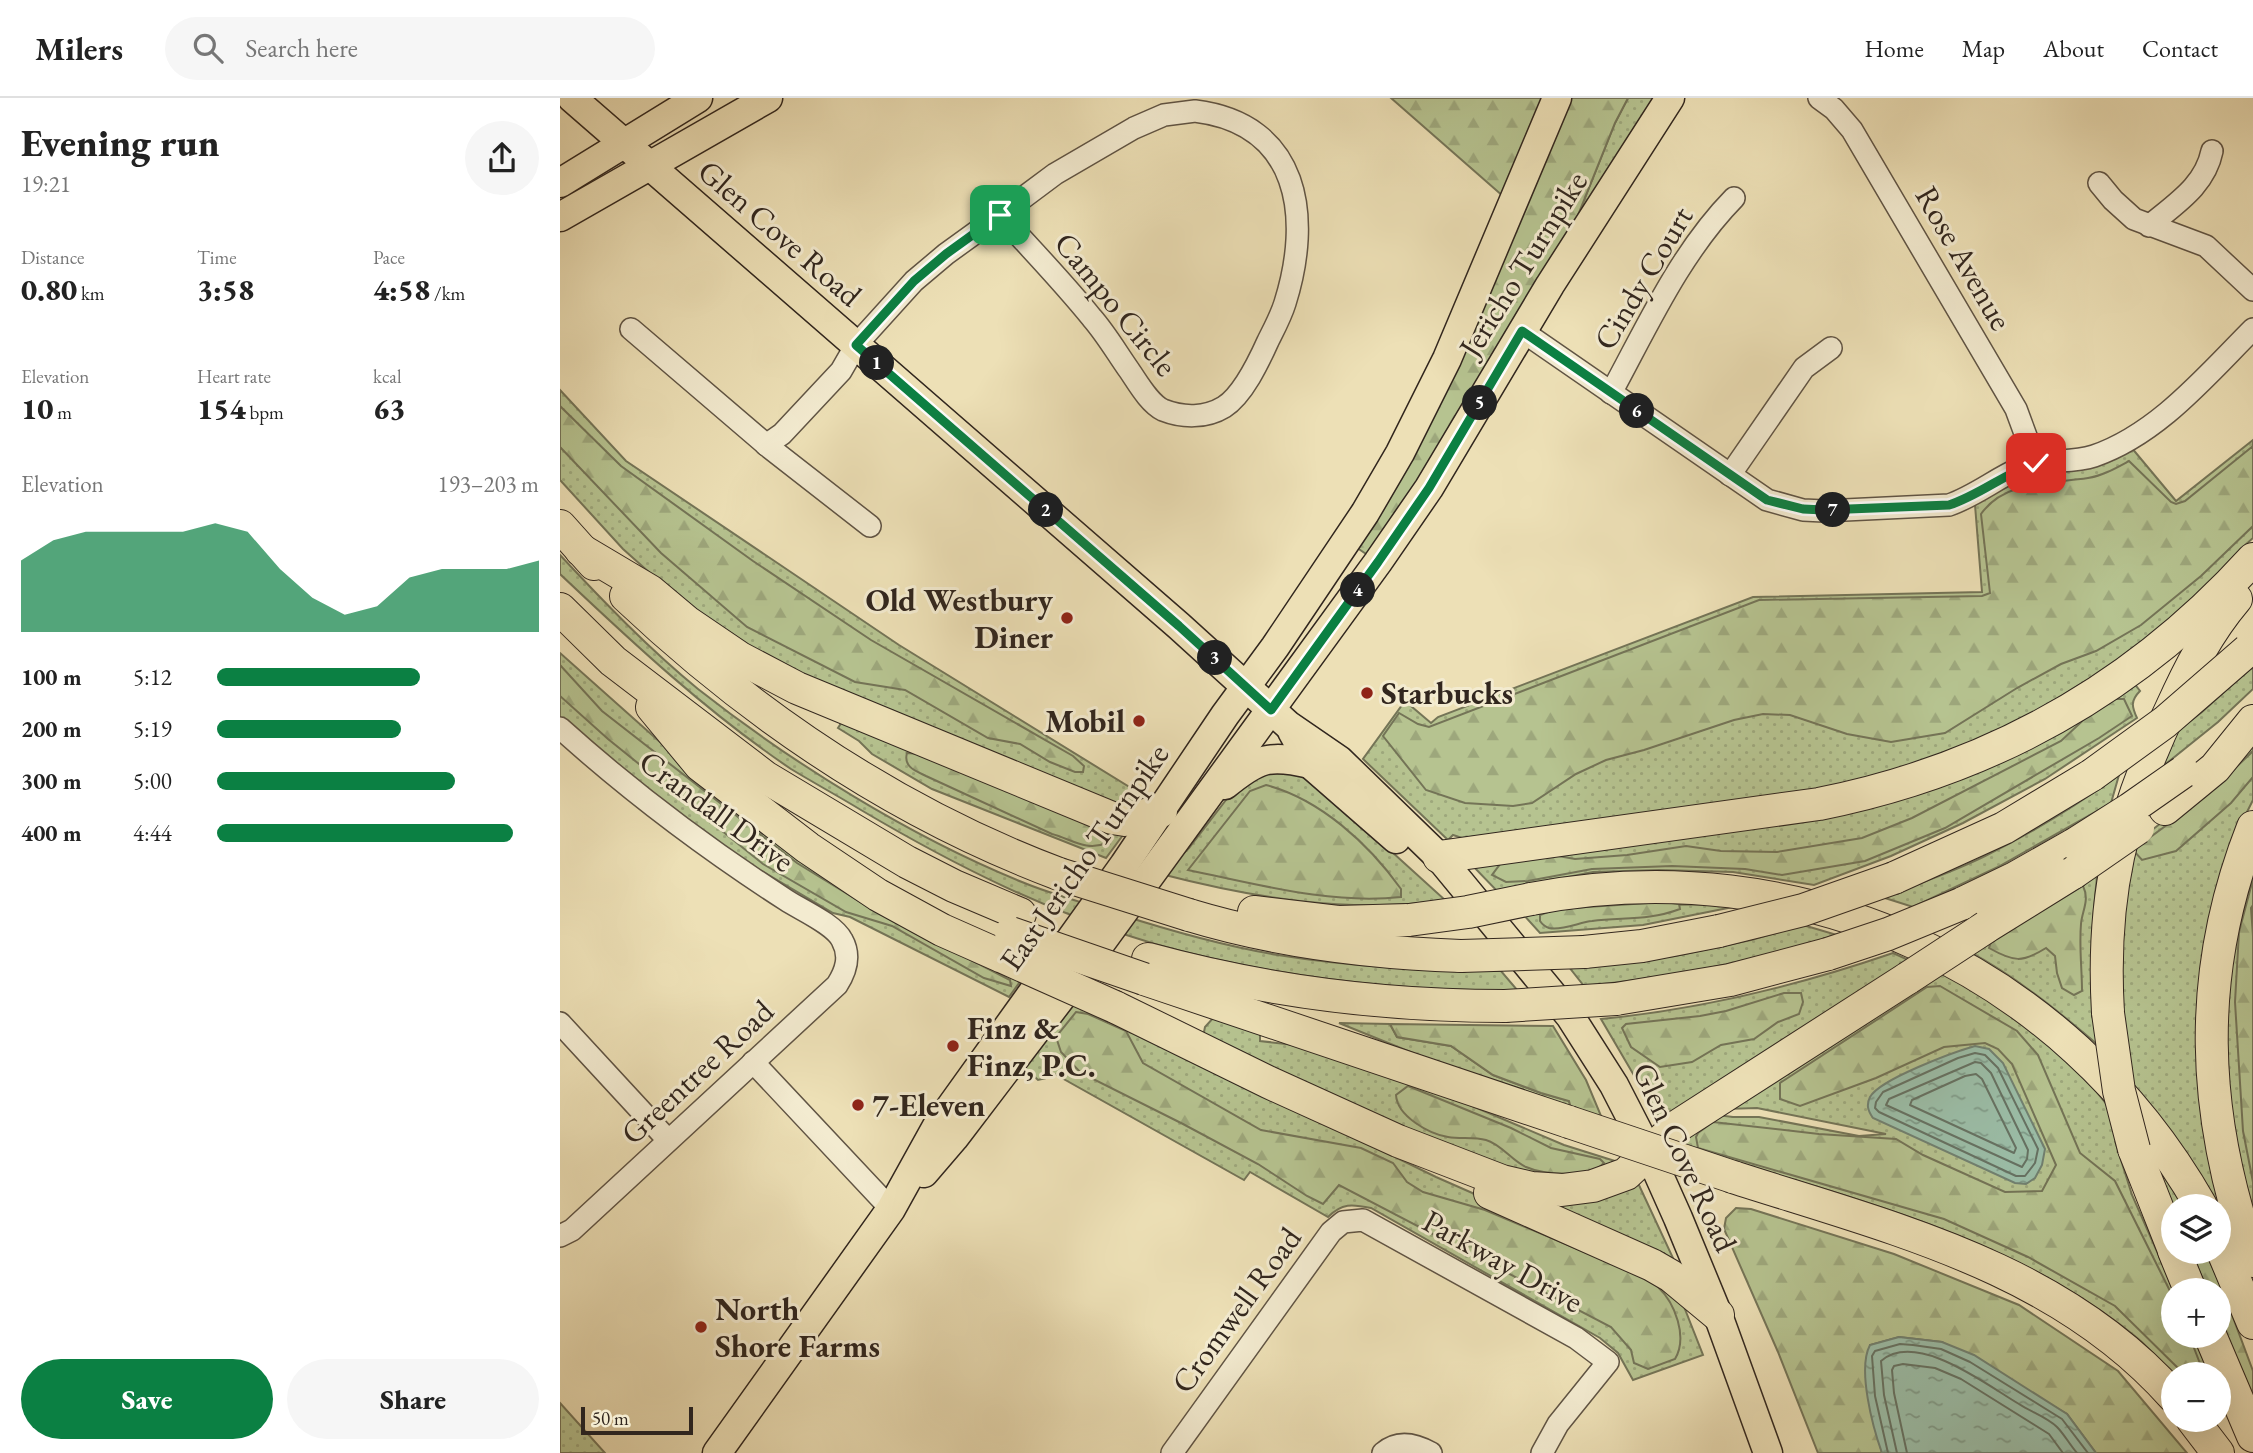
<!DOCTYPE html>
<meta charset="utf-8">
<style>
body{margin:0;font-family:"EB Garamond",serif;background:#f6f6f6;color:#222;height:100vh;display:flex;flex-direction:column;font-size:26px;white-space:nowrap}
*{box-sizing:border-box;margin:0}
p{font-size:23px;color:#767676}
.icon{flex:none;width:38px;height:38px;fill:none;stroke:currentColor;stroke-width:2;stroke-linecap:round;stroke-linejoin:round}
.map{position:relative;flex:1;overflow:hidden}
.sheet{display:flex;flex-direction:column;background:#fff;width:560px}
.sheet>*{flex:none}
.buttons{position:absolute;left:1601px;top:1096px;display:grid;gap:14px}
.buttons a{display:grid;place-items:center;width:70px;height:70px;border-radius:50%;background:#fff;box-shadow:0 7px 28px #0002;font-size:35px}
.scale{position:absolute;left:21px;bottom:18px;width:112px;box-sizing:border-box;padding-left:7px;border:4px solid #31261e;border-top:0;font-size:19px;line-height:24px;white-space:nowrap;color:#31261e;-webkit-text-stroke:5px #f3ebd0;paint-order:stroke}
.pin{position:absolute;display:grid;place-items:center;width:60px;height:60px;color:#fff;margin:-30px;border-radius:14px;box-shadow:0 4px 10px #0006}
.km{position:absolute;width:35px;height:35px;margin:-18px;border-radius:50%;background:#222;color:#fff;font-size:19px;line-height:35px;text-align:center}
.round{display:grid;place-items:center;flex:none;width:74px;height:74px;border-radius:37px;background:#f6f6f6}
.overview{display:flex;align-items:center;justify-content:space-between;height:119px;padding:0 21px}
h1{font-size:38px;font-weight:800;line-height:52px}
.stats{display:grid;grid-template-columns:repeat(3,1fr);gap:10px;height:119px;padding:7px 21px}
.stats div{display:grid;align-content:center}
.stats b{font-size:30px;font-weight:800}
.stats small{font-size:19px;font-weight:400}
.stats p{font-size:19px}
.chart{height:196px;padding:14px 21px}
.chart p{display:flex;justify-content:space-between}
.chart svg{width:100%;height:126px;margin-top:7px;fill:#0b8043;opacity:.7}
.button{display:flex;gap:14px;margin-top:auto;padding:14px 21px}
.button a{flex:1;height:80px;border-radius:42px;background:#0b8043;color:#fff;font-size:28px;font-weight:800;line-height:80px;text-align:center}
.button a+a{background:#f6f6f6;color:#222}
ul{padding:0 21px;list-style:none;font-size:23px}
li{display:grid;grid-template-columns:112px 84px 1fr;align-items:center;height:52px}
li i{height:18px;border-radius:9px;background:#0b8043}
header{display:flex;align-items:center;gap:42px;box-sizing:border-box;height:98px;padding:0 35px;background:#fff;border-bottom:2px solid #e0e0e0}
header strong{font-size:33px}
nav{display:flex;gap:38px;margin-inline-start:auto;font-size:24px}
.search{width:490px;height:63px;background:#f6f6f6;display:flex;align-items:center;gap:18px;box-sizing:border-box;padding:0 24px;border-radius:38px;color:#767676;font-size:26px}
main{display:flex;flex:1;min-height:0}
.map>svg:first-child{display:block}
</style>
<header>
<strong>Milers</strong>
<div class="search"><svg class="icon" aria-label="search" viewBox="0 0 24 24"><circle cx="10" cy="10" r="6"/><path d="M15 15l6 6"/></svg>Search here</div>
<nav><a>Home</a><a>Map</a><a>About</a><a>Contact</a></nav>
</header>
<main>
<section class="sheet">
<div class="overview"><div><h1>Evening run</h1><p>19:21</p></div><a class="round"><svg class="icon" aria-label="share" viewBox="0 0 24 24"><path d="M12 15V3M7 8l5-5 5 5M5 13v7h14v-7"/></svg></a></div>
<div class="stats">
<div><p>Distance</p><b>0.80<small> km</small></b></div>
<div><p>Time</p><b>3:58</b></div>
<div><p>Pace</p><b>4:58<small> /km</small></b></div>
</div>
<div class="stats">
<div><p>Elevation</p><b>10<small> m</small></b></div>
<div><p>Heart rate</p><b>154<small> bpm</small></b></div>
<div><p>kcal</p><b>63</b></div>
</div>
<div class="chart"><p><span>Elevation</span>193–203 m</p>
<svg viewBox="0 0 160 44" preserveAspectRatio="none"><path d="M0 44V19L10 12L20 9L30 9L40 9L50 9L60 6L70 9L80 22L90 32L100 38L110 35L120 25L130 22L140 22L150 22L160 19V44z"/></svg>
</div>
<ul>
<li><b>100 m</b>5:12<i style="width:63%"></i></li>
<li><b>200 m</b>5:19<i style="width:57%"></i></li>
<li><b>300 m</b>5:00<i style="width:74%"></i></li>
<li><b>400 m</b>4:44<i style="width:92%"></i></li>
</ul>
<div class="button"><a>Save</a><a>Share</a></div>
</section>
<div class="map">
<svg width="1693" height="1355" viewBox="0 0 1693 1355">
<defs>
<pattern id="grass-dots" width="8" height="8" patternUnits="userSpaceOnUse" patternTransform="scale(1.75)"><rect width="8" height="8" fill="#b6c390"/><path d="M2 2h.1M6 6h.1" fill="none" stroke="#9da77c" stroke-width="1.8" stroke-linecap="round"/></pattern>
<pattern id="forest-firs" width="22" height="20" patternUnits="userSpaceOnUse" patternTransform="scale(1.75)"><rect width="22" height="20" fill="#b6c390"/><path d="M5 1l3.5 6h-7zM16 11l3.5 6h-7z" fill="#9da77c"/></pattern>
<pattern id="water-ripples" width="26" height="14" patternUnits="userSpaceOnUse" patternTransform="scale(1.75)"><rect width="26" height="14" fill="#9bbea8"/><path d="M2 4q2-2 4 0t4 0M15 11q2-2 4 0t4 0" fill="none" stroke="#7f9a88"/></pattern>
</defs>
<rect width="100%" height="100%" fill="#ede0b6"/>
<filter id="stains"><feTurbulence type="fractalNoise" baseFrequency=".00286" numOctaves="4"/><feColorMatrix values="0 0 0 0 .2 0 0 0 0 .09 0 0 0 0 .02 0 0 0 .5 -.17"/></filter>
<radialGradient id="worn" r=".72"><stop offset=".6" stop-color="#630" stop-opacity="0"/><stop offset="1" stop-color="#630" stop-opacity=".3"/></radialGradient>
<g fill="url(#grass-dots)" stroke="#747457" stroke-width="2">
<path d="M1068,0H1110L990,187L1055,25Z"/>
<path d="M0,292L66,363L339,547L584,698L580,703L557,712L220,568L118,500L63,451L0,382Z"/>
<path d="M1693,342V440L1684,448L1685,451L1589,544L1434,640L1328,680L1220,702L902,740L893,737L888,742L803,661L845,603L871,625L878,619L1193,499L1422,494L1415,407L1429,394L1465,378L1524,369L1571,349L1616,403Z"/>
<path d="M0,457C43,503 89,551 138,591C232,665 351,739 462,784C493,797 526,805 558,816C611,833 664,848 718,857C793,869 866,873 941,873L958,893C836,893 713,879 595,846C491,816 394,767 301,712C278,698 254,685 231,671C148,615 73,545 0,476Z"/>
<path d="M0,555L137,677L462,881L449,899L290,819L273,815L176,758L87,692L0,621Z"/>
<path d="M1693,568V591L1658,624L1602,669L1612,637L1642,614Z"/>
<path d="M1570,580L1580,593C1570,603 1572,609 1577,620L1485,681L1403,725L1331,758L1254,787L1173,774L1099,772L1033,774L937,793L910,765L1251,714Z"/>
<path d="M287,616L566,733L546,760L372,691L312,656L299,643L278,630Z"/>
<path d="M1693,648V702L1684,720L1661,782L1660,1105L1652,1099L1621,1049L1568,980L1556,889L1570,749L1658,681Z"/>
<path d="M689,672L746,676L885,802C789,816 694,800 601,776L629,750Z"/>
<path d="M1559,677L1551,705L1438,769L1353,809L1325,800C1358,785 1393,774 1425,758C1472,735 1517,707 1559,677Z"/>
<path d="M1693,756V1127L1673,1069L1666,944V884Z"/>
<path d="M1538,770C1531,830 1528,887 1538,947C1497,912 1456,879 1408,853Z"/>
<path d="M1188,806L1083,827L980,835L961,814L990,808Z"/>
<path d="M1243,827L1277,837C1196,863 1109,880 1024,888L1009,869L1115,858L1191,842Z"/>
<path d="M1333,855L1355,865L1110,1021L1101,1020L1096,1015L1041,921C1142,911 1237,888 1333,855Z"/>
<path d="M1383,869L1509,959L1627,1108H1614L1555,1043L1572,1097L1614,1192V1237H1635L1652,1276H1614L1613,1278C1601,1265 1590,1250 1576,1239C1448,1135 1279,1097 1124,1049L1120,1041L1149,1016L1173,1019H1199L1299,1038L1326,1036L1197,1010L1167,1011Z"/>
<path d="M512,901L876,1079L1099,1177L1119,1196L1143,1257L1073,1282L1058,1255L1040,1240L811,1110C792,1106 782,1105 768,1119L690,1074L684,1082L491,974L486,980L478,982L464,969Z"/>
<path d="M654,919L700,934V943L735,947L891,999L1004,1047L1055,1063L1024,1079L966,1080L913,1062L643,939L645,929Z"/>
<path d="M779,925L830,926L837,939L891,948L933,977L981,995L1009,1003L1012,1014L880,966Z"/>
<path d="M1078,1085L1113,1160L1112,1164L1104,1155L1100,1156L973,1098Z"/>
<path d="M0,1305L45,1355H0Z"/>
</g>
<g fill="url(#forest-firs)" stroke="#747457" stroke-width="2">
<path d="M831,0H1068L1055,25L990,187L818,464L787,443L952,106Z"/>
<path d="M0,308L61,368L193,463L311,542L513,658L524,668L523,674H515L490,664L460,646L428,640L345,592L295,584L187,529L101,455L0,349Z"/>
<path d="M1693,348V428L1641,478L1581,527L1536,553L1501,566L1457,590L1385,635L1331,644L1287,636L1230,617L1203,616L1174,622L1084,652L1046,662L1016,676L972,705L953,708L905,705L866,692L823,638L839,615L858,626L869,629L1199,502L1422,498L1430,495L1421,416C1445,382 1490,386 1528,380C1542,378 1556,370 1569,363L1611,404L1616,406L1625,403Z"/>
<path d="M0,567L42,613L237,765L315,813L450,882L451,888L424,880L332,828L286,814L203,766L48,641L0,598Z"/>
<path d="M1551,601H1564L1572,618L1539,640L1385,730L1305,763L1222,777L1185,771L1112,768L1032,771L968,783L946,784L932,777L941,765L987,756L1015,761L1067,757L1126,748L1161,753L1217,754L1302,740L1352,720L1501,643L1533,613Z"/>
<path d="M1693,653V679L1671,705L1616,753L1582,762L1573,752L1646,698Z"/>
<path d="M347,655L360,656L546,732L549,738L546,745C527,754 511,741 492,736L366,678C356,673 343,669 347,655Z"/>
<path d="M706,687C760,701 809,746 841,791V799C771,807 697,786 628,772L690,693Z"/>
<path d="M1693,781V807L1691,810L1693,838V1084L1683,1033L1675,904L1679,834Z"/>
<path d="M1517,788H1523C1530,802 1522,813 1521,826C1519,848 1522,871 1522,893L1514,897L1502,890L1497,875L1495,858L1486,850C1462,865 1454,864 1429,850L1431,844Z"/>
<path d="M1104,804L1119,806L1120,811C1088,823 1064,819 1032,823C1020,824 1002,833 989,830C986,829 982,826 980,823V817L996,811Z"/>
<path d="M1380,888L1457,933L1478,957L1520,1055L1555,1083L1613,1199L1614,1237H1629L1644,1276H1624L1555,1208L1468,1159L1384,1121L1138,1050L1136,1039L1138,1035L1153,1024L1259,1036L1336,1041L1363,1057L1445,1094L1482,1093L1496,1067L1452,966L1438,951L1425,945L1384,949L1316,980L1240,1008L1220,1001V985L1367,889Z"/>
<path d="M1224,895H1241L1243,904L1239,916L1218,924L1194,941L1161,947L1132,964L1100,969L1071,949L1062,930L1066,926L1140,918L1166,913Z"/>
<path d="M516,914L528,916L566,933L583,965L701,1032L801,1050L833,1065L847,1084L863,1094L925,1112L1079,1177C1085,1181 1093,1184 1098,1189C1115,1205 1128,1239 1115,1261L1088,1271L1074,1265L1071,1252L1051,1229L779,1087L763,1106L747,1098L698,1066L623,1026L521,975L501,954L496,939Z"/>
<path d="M830,926L993,928L1026,982L1044,1025L1012,1014L1009,1003L981,995L933,977L891,948L837,939Z"/>
<path d="M848,988L951,1030L991,1050L1040,1061L1044,1065C1030,1080 984,1077 966,1069C952,1063 941,1046 926,1042C914,1039 900,1041 888,1039C869,1036 837,1018 836,997Z"/>
<path d="M1176,1110L1191,1111L1334,1156L1459,1207L1558,1273L1627,1355H1536L1507,1316L1382,1244L1339,1239L1310,1247L1308,1299L1322,1355H1258L1218,1254L1164,1131L1166,1120Z"/>
<path d="M1631,1153H1645L1662,1190L1693,1273V1300L1659,1219V1192H1647Z"/>
</g>
<g fill="url(#water-ripples)" stroke="#718171" stroke-width="2">
<path d="M1415,948L1429,951L1443,965L1485,1051L1482,1067L1475,1080L1466,1086L1455,1085L1313,1020C1308,1013 1306,1007 1310,999C1320,981 1394,954 1415,948Z"/>
<path d="M1339,1239L1382,1244L1414,1257L1507,1316L1536,1355H1322C1313,1330 1297,1271 1310,1247Z"/>
</g>
<g fill="none" stroke-linecap="round" stroke-linejoin="round">
<g stroke="#667263" stroke-width="2">
<path d="M1415,955L1425,957L1438,970L1478,1051L1475,1065L1465,1078H1456L1319,1014L1315,1010L1316,1004L1323,994L1398,960Z"/>
<path d="M1415,964L1421,965L1431,975L1468,1052L1467,1061L1462,1069L1326,1007L1329,1001Z"/>
<path d="M1416,976L1422,981L1456,1050L1454,1055L1350,1007L1352,1002L1405,978Z"/>
<path d="M1328,1355L1315,1298L1312,1258L1315,1253L1340,1246L1353,1247L1381,1251L1410,1264L1502,1321L1528,1355"/>
<path d="M1337,1355L1324,1297L1321,1263C1357,1232 1428,1288 1459,1306C1471,1314 1487,1319 1497,1329C1504,1336 1510,1347 1517,1355"/>
<path d="M1347,1355L1334,1295L1332,1272L1334,1268L1343,1266L1375,1270L1401,1281L1489,1336L1503,1355"/>
</g>
<defs>
<g id="minor">
<path d="M1259,0L1274,11L1292,32L1456,311L1476,365"/>
<path d="M635,13C740,26 752,119 725,205C721,218 714,231 708,243C699,263 683,297 664,309C646,320 623,320 603,312C589,305 578,285 569,272C557,255 546,236 532,220C503,184 471,151 440,117L495,76L574,30L604,17Z"/>
<path d="M1539,85L1553,102L1574,121L1646,148L1693,192"/>
<path d="M1589,128C1615,106 1645,88 1652,53"/>
<path d="M71,231L210,350L310,428"/>
<path d="M962,233L1207,402L1243,412L1264,413L1389,407C1415,398 1435,381 1460,370C1484,360 1510,366 1534,358C1598,336 1646,278 1693,231"/>
<path d="M1051,295C1087,229 1120,155 1174,100"/>
<path d="M206,347L222,336L281,273L296,247L354,183L386,156L440,117"/>
<path d="M1170,377L1244,270L1271,250"/>
<path d="M0,630C70,693 147,751 226,802C241,812 274,826 282,842C291,858 286,873 277,887L12,1132L0,1138"/>
<path d="M0,925L108,1042"/>
<path d="M193,964L331,1111"/>
<path d="M612,1355L771,1134L783,1124L803,1122L1016,1240L1048,1264L998,1326L982,1355"/>
<path d="M823,1355C838,1342 855,1346 871,1355"/>
</g>
<g id="major">
<path d="M12,0L619,528L728,627L779,662L879,759L1010,918L1054,987L1089,1055L1118,1120L1158,1217L1208,1355"/>
<path d="M0,85L138,0"/>
<path d="M0,119L208,0"/>
<path d="M732,633L750,666L836,741"/>
<path d="M665,687C698,660 709,656 750,666"/>
<path d="M364,1075L394,1040L503,897L818,464L869,390L990,187L1110,0"/>
<path d="M157,1355L331,1111L377,1028L564,767L665,617L715,549L805,415L840,355L887,261L997,0"/>
</g>
<g id="highway">
<path d="M0,428L34,466"/>
<path d="M21,452L90,493L127,524L180,560L237,590L552,720L565,722L601,713"/>
<path d="M66,498C193,618 334,714 499,776"/>
<path d="M0,511L53,563L205,679L347,764L394,788L460,816"/>
<path d="M92,609L140,667L248,750L318,797L382,832L443,859"/>
<path d="M1605,711L1655,670L1693,623"/>
<path d="M1693,729C1635,876 1641,1016 1693,1163"/>
<path d="M879,759L1259,706C1430,672 1576,590 1693,461"/>
<path d="M1334,780L1444,730L1532,677"/>
<path d="M971,801C1240,749 1505,869 1641,1108"/>
<path d="M1401,806L1455,780L1515,746"/>
<path d="M694,814L778,824L849,822"/>
<path d="M629,817C718,844 808,855 901,858"/>
<path d="M1426,829L1513,775"/>
<path d="M1024,854L1082,848L1159,833"/>
<path d="M588,861C705,893 824,908 945,908"/>
<path d="M584,881L1009,1024"/>
<path d="M1056,901L1170,882L1268,856"/>
<path d="M555,909L708,984L838,1043L942,1083L972,1090L1002,1092L1033,1088L1066,1076L1116,1029L1348,880"/>
<path d="M1548,915C1541,798 1561,716 1611,611C1629,571 1648,534 1676,501"/>
<path d="M1574,1051L1614,1152"/>
<path d="M1173,1079C1331,1130 1499,1169 1614,1299"/>
<path d="M930,1095L1092,1167L1111,1178L1158,1217"/>
<path d="M1659,1144L1693,1225"/>
<path d="M1614,1153L1630,1192"/>
<path d="M1650,1237L1693,1338"/>
<path d="M1632,1321L1658,1355"/>
</g>
</defs>
<use href="#minor" stroke="#605444" stroke-width="24"/>
<use href="#major" stroke="#31261e" stroke-width="31"/>
<use href="#highway" stroke="#31261e" stroke-width="34"/>
<use href="#minor" stroke="#f3ebd0" stroke-width="21"/>
<use href="#major" stroke="#ede0b6" stroke-width="28"/>
<use href="#highway" stroke="#ede0b6" stroke-width="32"/>
<defs>
<g id="highway-bridge">
<path d="M1532,677L1605,624L1688,552"/>
<path d="M1515,746L1570,711L1623,674"/>
<path d="M1513,775L1578,730"/>
<path d="M499,776L629,817"/>
<path d="M849,822L908,814L971,801"/>
<path d="M1159,833L1243,812L1334,780"/>
<path d="M451,835L584,881"/>
<path d="M1268,856L1328,836L1401,806"/>
<path d="M901,858L1024,854"/>
<path d="M443,859L555,909"/>
<path d="M1348,880L1426,829"/>
<path d="M945,908L1056,901"/>
<path d="M1548,915L1559,993L1574,1051"/>
<path d="M1009,1024L1173,1079"/>
</g>
</defs>
<use href="#highway-bridge" stroke="#31261e" stroke-width="34" stroke-linecap="butt"/>
<use href="#highway-bridge" stroke="#ede0b6" stroke-width="32"/>
</g>
<g fill="none" stroke-linecap="round" stroke-linejoin="round">
<defs>
<path id="route" d="M440,117L386,156L354,183L296,247L619,528L711,612L818,464L869,390L962,233L1207,402L1243,411L1264,412L1389,407C1420,397 1445,375 1476,365"/>
</defs>
<use href="#route" stroke="#fff" stroke-width="14"/>
<use href="#route" stroke="#0b8043" stroke-width="9"/>
</g>
<g fill="#8f2418" stroke="#f3ebd0" stroke-width="2.5">
<circle cx="507" cy="520" r="7"/>
<circle cx="807" cy="595" r="7"/>
<circle cx="579" cy="623" r="7"/>
<circle cx="393" cy="948" r="7"/>
<circle cx="298" cy="1007" r="7"/>
<circle cx="141" cy="1229" r="7"/>
</g>
<g text-anchor="middle" dominant-baseline="central" stroke-width="6" stroke-linejoin="round" paint-order="stroke">
<g font-size="32" fill="#31261e" stroke="#f3ebd0">
<text transform="translate(220 135) rotate(41)">Glen Cove Road</text>
<text transform="translate(1404 160) rotate(60)">Rose Avenue</text>
<text transform="translate(963 166) rotate(-58)">Jericho Turnpike</text>
<text transform="translate(1083 180) rotate(-59)">Cindy Court</text>
<text transform="translate(556 206) rotate(51)">Campo Circle</text>
<text transform="translate(157 713) rotate(36)">Crandall Drive</text>
<text transform="translate(524 759) rotate(-55)">East Jericho Turnpike</text>
<text transform="translate(137 974) rotate(-43)">Greentree Road</text>
<text transform="translate(1125 1059) rotate(65)">Glen Cove Road</text>
<text transform="translate(943 1163) rotate(29)">Parkway Drive</text>
<text transform="translate(676 1212) rotate(-54)">Cromwell Road</text>
</g>
<g font-size="32" font-weight="bold" fill="#31261e" stroke="#f3ebd0" text-anchor="start">
<text x="493" y="502" text-anchor="end">Old Westbury<tspan x="493" dy="37">Diner</tspan></text>
<text x="821" y="595">Starbucks</text>
<text x="565" y="623" text-anchor="end">Mobil</text>
<text x="407" y="930">Finz &amp;<tspan x="407" dy="37">Finz, P.C.</tspan></text>
<text x="312" y="1007">7-Eleven</text>
<text x="155" y="1211">North<tspan x="155" dy="37">Shore Farms</tspan></text>
</g>
</g>
<rect width="100%" height="100%" filter="url(#stains)"/>
<rect width="100%" height="100%" fill="url(#worn)"/>
</svg>
<div class="buttons">
<a><svg class="icon" aria-label="layers" viewBox="0 0 24 24"><path d="M12 4l9 5-9 5-9-5zM3 14l9 5 9-5"/></svg></a>
<a>+</a>
<a>−</a>
</div>
<div class="scale">50 m</div>
<div class="pin" style="left:440px;top:117px;background:#1e9e55"><svg class="icon" aria-label="arrive" viewBox="0 0 24 24"><path d="M6 21V4h12l-3 4 3 4H6"/></svg></div>
<div class="pin" style="left:1476px;top:365px;background:#d93025"><svg class="icon" aria-label="check" viewBox="0 0 24 24"><path d="M5 12l5 5 9-10"/></svg></div>
<b class="km" style="left:317px;top:265px">1</b>
<b class="km" style="left:486px;top:412px">2</b>
<b class="km" style="left:655px;top:560px">3</b>
<b class="km" style="left:798px;top:492px">4</b>
<b class="km" style="left:920px;top:305px">5</b>
<b class="km" style="left:1077px;top:313px">6</b>
<b class="km" style="left:1273px;top:412px">7</b>
</div>
</main>
